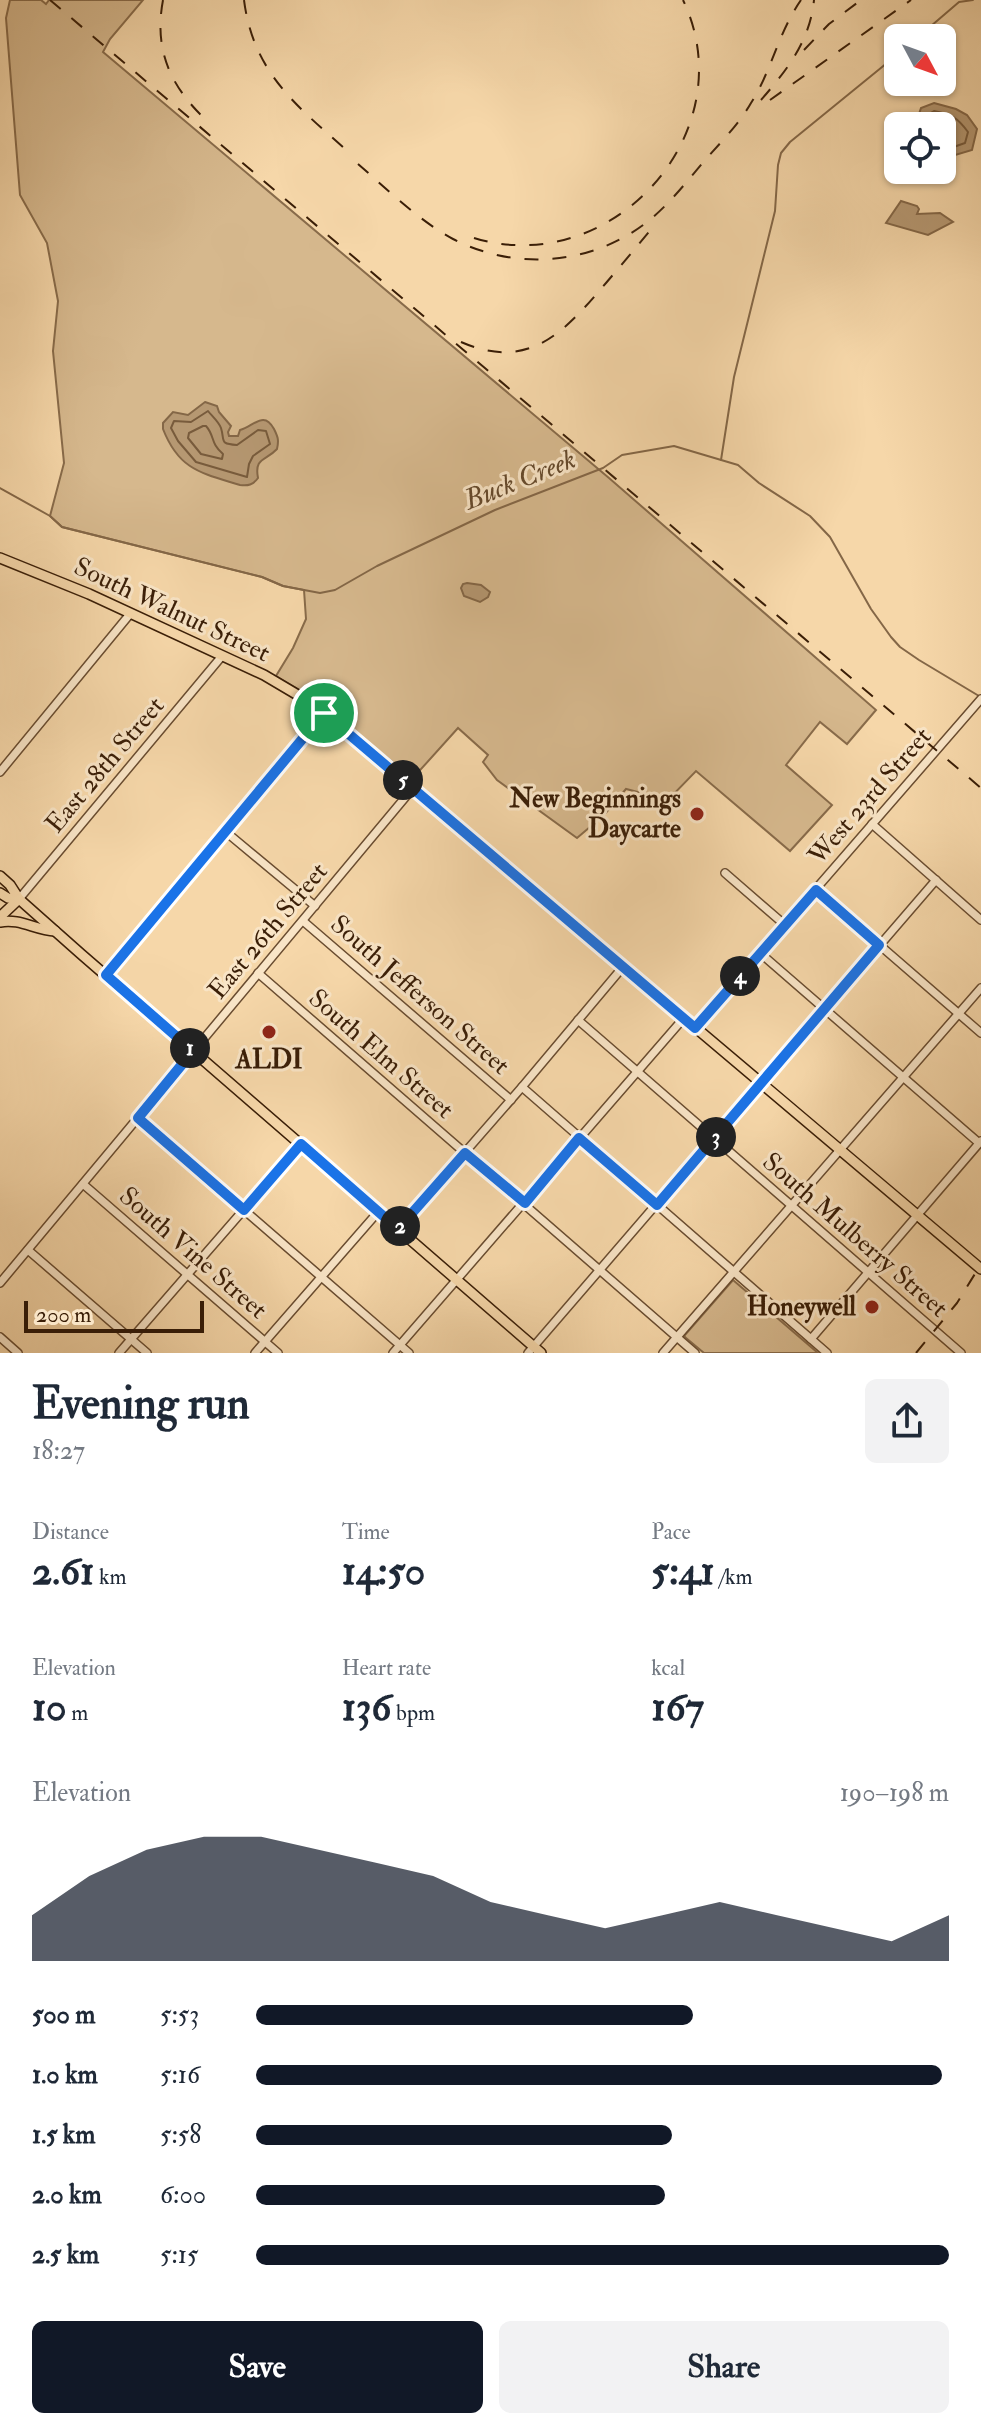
<!DOCTYPE html>
<meta charset="utf-8">
<style>
body{margin:0;font-family:"IM FELL Double Pica",serif;background:#f2f2f3;color:#1f2937;height:100vh;display:flex;flex-direction:column;font-size:30px;white-space:nowrap}
*{box-sizing:border-box;margin:0}
p{font-size:26px;color:#747a83}
.icon{flex:none;width:44px;height:44px;fill:none;stroke:currentColor;stroke-width:2;stroke-linecap:round;stroke-linejoin:round}
.map{position:relative;height:1353px;overflow:hidden}
.side{display:flex;flex-direction:column;background:#fff;flex:1}
.side>*{flex:none}
.needle{width:52px;rotate:131deg}
.fabs{position:absolute;left:884px;top:24px;display:grid;gap:16px}
.fabs a{display:grid;place-items:center;width:72px;height:72px;border-radius:12px;background:#fff;box-shadow:0 2px 6px #0004;font-size:40px}
.scale{position:absolute;left:24px;bottom:20px;width:180px;box-sizing:border-box;padding-left:8px;border:4px solid #3a1e07;border-top:0;font-size:22px;line-height:28px;white-space:nowrap;color:#3a1e07;-webkit-text-stroke:6px #f9e5c7;paint-order:stroke}
.pin{position:absolute;display:grid;place-items:center;width:68px;height:68px;color:#fff;margin:-34px;border:4px solid #fff;border-radius:50%;box-shadow:0 2px 8px #0007}
.km{position:absolute;width:40px;height:40px;margin:-20px;border-radius:50%;background:#222;color:#fff;font-size:22px;line-height:40px;text-align:center}
.round{display:grid;place-items:center;flex:none;width:84px;height:84px;border-radius:12px;background:#f2f2f3}
.headline{display:flex;align-items:center;justify-content:space-between;height:136px;padding:0 32px}
h1{font-size:44px;font-weight:700;line-height:60px}
.figures{display:grid;grid-template-columns:repeat(3,1fr);gap:12px;height:136px;padding:8px 32px}
.figures div{display:grid;align-content:center}
.figures b{font-size:40px;font-weight:700}
.figures small{font-size:22px;font-weight:400}
.figures p{font-size:22px}
.chart{height:224px;padding:16px 32px}
.chart p{display:flex;justify-content:space-between}
.chart svg{width:100%;height:144px;margin-top:8px;fill:#111827;opacity:.7}
.button{display:flex;gap:16px;margin-top:auto;padding:16px 32px}
.button a{flex:1;height:92px;border-radius:12px;background:#111827;color:#fff;font-size:32px;font-weight:700;line-height:92px;text-align:center}
.button a+a{background:#f2f2f3;color:#1f2937}
ul{padding:0 32px;list-style:none;font-size:26px}
li{display:grid;grid-template-columns:128px 96px 1fr;align-items:center;height:60px}
li i{height:20px;border-radius:10px;background:#111827}
.map>svg:first-child{display:block}
</style>
<div class="map">
<svg width="981" height="1353" viewBox="0 0 981 1353">
<rect width="100%" height="100%" fill="#f6d7a9"/>
<filter id="stains"><feTurbulence type="fractalNoise" baseFrequency=".0025" numOctaves="4"/><feColorMatrix values="0 0 0 0 .2 0 0 0 0 .09 0 0 0 0 .02 0 0 0 .5 -.17"/></filter>
<radialGradient id="worn" r=".72"><stop offset=".6" stop-color="#630" stop-opacity="0"/><stop offset="1" stop-color="#630" stop-opacity=".3"/></radialGradient>
<g fill="#d6b88d" stroke="#886b4a" stroke-width="2">
<path d="M10,0H41L46,4L49,0H143L110,39L103,52L609,478L876,710L847,744L820,722L786,765L832,805L790,851L696,771L668,800L626,789L604,815L577,838L497,780L483,762L488,755L458,728L413,778L306,694L276,676L293,648L306,619L304,590L283,586L262,577L62,527L50,516L64,463L53,351L58,301L47,243L20,195L6,18Z"/>
<path d="M733,1280L818,1353H704L686,1338L684,1336Z"/>
</g>
<g fill="#b69872" stroke="#846747" stroke-width="2">
<path d="M934,103L956,109L967,115L977,129L972,150L942,159V126H915L921,108Z"/>
<path d="M901,201L917,206L919,209L917,214L940,213L953,222L928,235L886,223Z"/>
<path d="M205,402L217,406L219,412L231,426L228,432L229,436H238L240,430C254,426 264,410 274,429C278,437 279,440 277,449C266,461 254,457 258,478C253,485 248,486 240,485C201,473 179,470 163,429V423L173,412L188,415Z"/>
<path d="M467,583L481,585L490,592L488,597L480,602L464,596L461,588L463,584Z"/>
</g>
<g fill="none" stroke-linecap="round" stroke-linejoin="round">
<g stroke="#785b3c" stroke-width="2">
<path d="M924,126L927,115L934,111C952,115 957,117 968,132L965,143L942,151"/>
<path d="M208,411C211,415 219,422 221,428C225,441 219,444 237,445L258,430L266,431L270,444L253,456L249,464L247,477L196,462L178,441L171,428L174,421L191,422Z"/>
<path d="M203,426H206C215,436 210,443 223,454L222,459L201,454L188,438L189,433Z"/>
</g>
<g stroke="#846747" stroke-width="2">
<path d="M917,38L959,2L973,0"/>
<path d="M721,460L734,377L775,211L778,165L781,153L790,142L898,54"/>
<path d="M0,488L50,516L62,527L262,577L283,586L320,593L335,590L377,566L495,510L603,468L622,455L674,446L738,465L759,483L810,516L830,537L871,609L891,637L900,647L919,660L979,696"/>
</g>
<defs>
<g id="minor">
<path d="M0,772L130,614"/>
<path d="M872,824L981,920"/>
<path d="M226,832L315,906"/>
<path d="M725,873L785,925"/>
<path d="M816,890L981,1033"/>
<path d="M19,899L222,656"/>
<path d="M303,921L511,1100"/>
<path d="M760,953L979,1143"/>
<path d="M258,973L695,1353"/>
<path d="M106,975L324,713"/>
<path d="M578,1020L961,1353"/>
<path d="M695,1028L981,699"/>
<path d="M522,1087L827,1353"/>
<path d="M138,1118L409,1353"/>
<path d="M83,1184L278,1353"/>
<path d="M398,1229L522,1087L622,968"/>
<path d="M28,1250L147,1353"/>
<path d="M0,1283L413,788"/>
<path d="M0,1337L18,1353"/>
<path d="M811,1339L981,1141"/>
<path d="M119,1353L301,1144"/>
<path d="M255,1353L378,1212"/>
<path d="M393,1353L683,1019"/>
<path d="M528,1353L936,880"/>
<path d="M663,1353L981,988"/>
</g>
<g id="major">
<path d="M0,558L89,594L264,675L313,704L981,1269"/>
<path d="M0,876L10,885L19,899L81,954L541,1353"/>
<path d="M0,893L8,898L19,899"/>
<path d="M0,917L19,899"/>
<path d="M0,922C20,918 35,930 55,931"/>
</g>
</defs>
<use href="#minor" stroke="#694c30" stroke-width="10"/>
<use href="#major" stroke="#3a1e07" stroke-width="12"/>
<use href="#minor" stroke="#f9e5c7" stroke-width="7"/>
<use href="#major" stroke="#f6d7a9" stroke-width="9"/>
<g stroke="#3a1e07" stroke-width="2" stroke-dasharray="14 14" stroke-linecap="butt">
<path d="M50,0L981,788"/>
<path d="M163,0C154,48 169,84 203,117"/>
<path d="M244,0C253,70 293,103 343,147"/>
<path d="M804,50L829,24L861,0"/>
<path d="M761,100C787,70 810,41 814,0"/>
<path d="M770,100L911,0"/>
<path d="M358,164C388,190 418,220 453,239C517,272 596,265 652,218C672,201 688,180 705,160C721,142 739,124 751,103C772,70 778,33 801,0"/>
<path d="M474,238C612,280 746,132 683,0"/>
<path d="M461,342C530,372 565,331 606,283C623,263 640,243 657,222"/>
<path d="M916,1353L957,1303L981,1264"/>
</g>
</g>
<g fill="none" stroke-linecap="round" stroke-linejoin="round">
<defs>
<path id="route" d="M324,713L695,1028L816,890L879,945L657,1205L579,1138L525,1203L465,1153L398,1229L301,1144L244,1210L138,1118L193,1051L106,975Z"/>
</defs>
<use href="#route" stroke="#fff" stroke-width="16"/>
<use href="#route" stroke="#1a73e8" stroke-width="10"/>
</g>
<g fill="#8f2418" stroke="#f9e5c7" stroke-width="3">
<circle cx="697" cy="814" r="8"/>
<circle cx="269" cy="1032" r="8"/>
<circle cx="872" cy="1307" r="8"/>
</g>
<g text-anchor="middle" dominant-baseline="central" stroke-width="6" stroke-linejoin="round" paint-order="stroke">
<g font-size="26" fill="#3a1e07" stroke="#f9e5c7">
<text transform="translate(172 610) rotate(25)">South Walnut Street</text>
<text transform="translate(105 765) rotate(-50)">East 28th Street</text>
<text transform="translate(870 796) rotate(-49)">West 23rd Street</text>
<text transform="translate(268 931) rotate(-50)">East 26th Street</text>
<text transform="translate(420 995) rotate(41)">South Jefferson Street</text>
<text transform="translate(381 1054) rotate(41)">South Elm Street</text>
<text transform="translate(855 1235) rotate(41)">South Mulberry Street</text>
<text transform="translate(193 1253) rotate(41)">South Vine Street</text>
</g>
<g font-size="26" font-weight="bold" fill="#3a1e07" stroke="#f9e5c7" text-anchor="end">
<text x="681" y="799">New Beginnings<tspan x="681" dy="30">Daycarte</tspan></text>
<text x="269" y="1060" text-anchor="middle">ALDI</text>
<text x="856" y="1307">Honeywell</text>
</g>
<g font-size="28" font-style="italic" fill="#65492c" stroke="#f9e5c7">
<text transform="translate(520 480) rotate(-22)">Buck Creek</text>
</g>
</g>
<rect width="100%" height="100%" filter="url(#stains)"/>
<rect width="100%" height="100%" fill="url(#worn)"/>
</svg>
<div class="fabs">
<a><svg class="needle" viewBox="-14 -14 28 28"><path d="M0-13l5 13h-10z" fill="#e53935"/><path d="M0 13l5-13h-10z" fill="#747a83"/></svg></a>
<a><svg class="icon" aria-label="locate" viewBox="0 0 24 24"><circle cx="12" cy="12" r="6"/><path d="M12 2v4M12 18v4M2 12h4M18 12h4"/></svg></a>
</div>
<div class="scale">200 m</div>
<div class="pin" style="left:324px;top:713px;background:#1e9e55"><svg class="icon" aria-label="arrive" viewBox="0 0 24 24"><path d="M6 21V4h12l-3 4 3 4H6"/></svg></div>
<b class="km" style="left:190px;top:1048px">1</b>
<b class="km" style="left:400px;top:1226px">2</b>
<b class="km" style="left:716px;top:1137px">3</b>
<b class="km" style="left:740px;top:976px">4</b>
<b class="km" style="left:403px;top:780px">5</b>
</div>
<section class="side">
<div class="headline"><div><h1>Evening run</h1><p>18:27</p></div><a class="round"><svg class="icon" aria-label="share" viewBox="0 0 24 24"><path d="M12 15V3M7 8l5-5 5 5M5 13v7h14v-7"/></svg></a></div>
<div class="figures">
<div><p>Distance</p><b>2.61<small> km</small></b></div>
<div><p>Time</p><b>14:50</b></div>
<div><p>Pace</p><b>5:41<small> /km</small></b></div>
</div>
<div class="figures">
<div><p>Elevation</p><b>10<small> m</small></b></div>
<div><p>Heart rate</p><b>136<small> bpm</small></b></div>
<div><p>kcal</p><b>167</b></div>
</div>
<div class="chart"><p><span>Elevation</span>190–198 m</p>
<svg viewBox="0 0 160 44" preserveAspectRatio="none"><path d="M0 44V30L10 18L20 10L30 6L40 6L50 10L60 14L70 18L80 26L90 30L100 34L110 30L120 26L130 30L140 34L150 38L160 30V44z"/></svg>
</div>
<ul>
<li><b>500 m</b>5:53<i style="width:63%"></i></li>
<li><b>1.0 km</b>5:16<i style="width:99%"></i></li>
<li><b>1.5 km</b>5:58<i style="width:60%"></i></li>
<li><b>2.0 km</b>6:00<i style="width:59%"></i></li>
<li><b>2.5 km</b>5:15<i style="width:100%"></i></li>
</ul>
<div class="button"><a>Save</a><a>Share</a></div>
</section>
